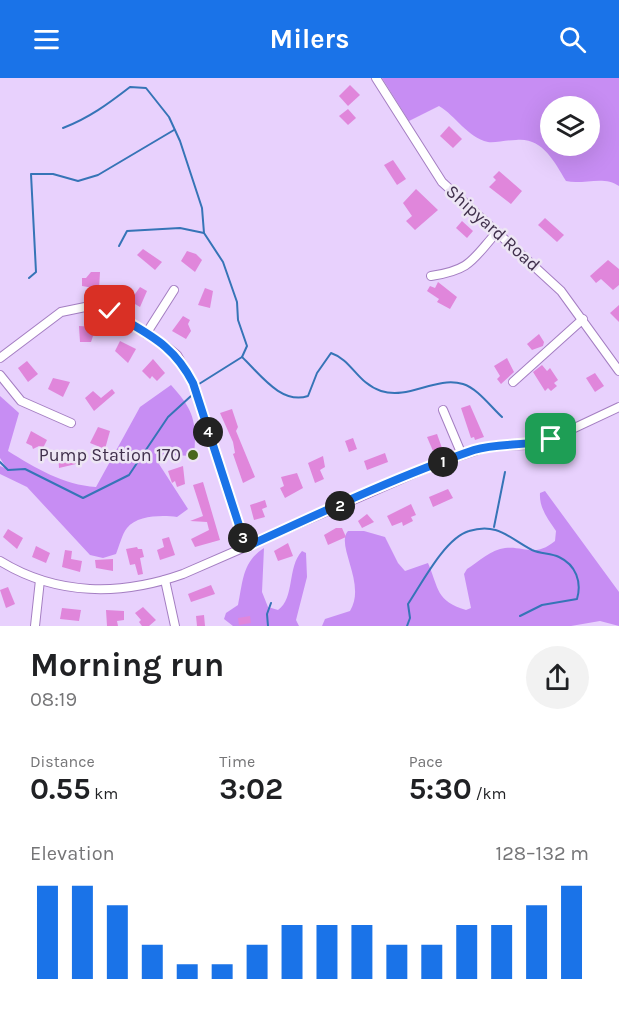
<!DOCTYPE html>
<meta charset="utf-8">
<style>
body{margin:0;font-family:Karla,sans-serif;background:#f2f2f2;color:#202124;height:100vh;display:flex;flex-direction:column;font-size:22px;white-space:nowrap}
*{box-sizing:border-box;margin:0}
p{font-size:20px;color:#757577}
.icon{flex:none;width:33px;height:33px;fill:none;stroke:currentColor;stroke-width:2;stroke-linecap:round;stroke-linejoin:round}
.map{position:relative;height:548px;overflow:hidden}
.details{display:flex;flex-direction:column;background:#fff;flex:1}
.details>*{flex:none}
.controls{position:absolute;left:540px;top:18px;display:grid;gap:12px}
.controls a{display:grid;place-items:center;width:60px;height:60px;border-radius:50%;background:#fff;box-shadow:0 6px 24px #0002;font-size:30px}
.pin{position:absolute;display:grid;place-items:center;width:51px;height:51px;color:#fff;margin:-26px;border-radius:12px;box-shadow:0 3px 9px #0006}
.km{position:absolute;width:30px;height:30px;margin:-15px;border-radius:50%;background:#222;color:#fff;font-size:16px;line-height:30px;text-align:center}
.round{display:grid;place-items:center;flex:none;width:63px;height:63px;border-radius:32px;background:#f2f2f2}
.summary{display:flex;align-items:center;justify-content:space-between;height:102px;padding:0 30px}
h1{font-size:33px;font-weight:700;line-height:45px}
.metrics{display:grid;grid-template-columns:repeat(3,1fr);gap:9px;height:102px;padding:6px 30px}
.metrics div{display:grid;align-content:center}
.metrics b{font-size:30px;font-weight:700}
.metrics small{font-size:16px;font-weight:400}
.metrics p{font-size:16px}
.chart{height:168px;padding:12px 30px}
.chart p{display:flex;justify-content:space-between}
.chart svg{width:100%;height:108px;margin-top:6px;stroke:#1a73e8;stroke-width:6}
header{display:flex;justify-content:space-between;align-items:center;height:78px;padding:0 30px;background:#1a73e8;color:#fff;font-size:27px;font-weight:700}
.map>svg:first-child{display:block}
</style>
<header><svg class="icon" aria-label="menu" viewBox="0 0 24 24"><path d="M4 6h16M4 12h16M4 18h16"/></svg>Milers<svg class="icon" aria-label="search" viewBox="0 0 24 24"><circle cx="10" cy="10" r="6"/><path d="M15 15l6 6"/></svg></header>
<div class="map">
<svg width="619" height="548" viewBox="0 0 619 548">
<rect width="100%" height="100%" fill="#e8d1fd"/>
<g fill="#c78df3" fill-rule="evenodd">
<path d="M382,0H619V108C604,97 583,107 566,103C554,83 542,59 516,62C507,62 495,65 488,64C467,59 456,38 439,28L409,43ZM550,28H590V68H550Z"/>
<path d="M171,307C194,332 197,344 194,378L169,377L159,386L188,431L177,439C163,437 137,437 127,450C122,456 119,469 116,476L103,480L90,477L27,409L0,396V388L7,391L0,380V318L19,335L8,373C35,390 64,407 96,409L140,329Z"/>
<path d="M545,413L619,514V548L600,543L571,548H322L325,541L350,533C367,506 335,467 348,453H364L385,459L398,485L405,493L428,485C439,511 436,523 466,532L471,530L464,496L467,491C478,484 492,471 505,470C526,468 534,480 555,463L556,453C548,441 539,430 540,415Z"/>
<path d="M264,470L262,514L268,529L278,532C295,520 287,489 302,473L306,475L307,499L296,542L299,548H233L224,541L226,535L238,527C243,504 242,484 264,470Z"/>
</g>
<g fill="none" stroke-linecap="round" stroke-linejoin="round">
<g stroke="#3674b7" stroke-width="2">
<path d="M63,50C89,40 108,26 130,9L146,10L169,39L180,63L202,130L204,155L223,184L237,224L238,242L247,268L242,279L199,306"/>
<path d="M119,168L127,153L180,150L204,155"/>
<path d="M29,200L36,194L31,96H53L78,103L98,97L174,52"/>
<path d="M242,279C260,296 281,327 308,318L317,295L331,275C352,282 357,305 381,313C409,322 435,298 463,306C477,310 491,329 502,339"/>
<path d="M0,384L8,392L25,391L83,420L129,397L168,339L191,318"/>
<path d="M494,449L505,394"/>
<path d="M268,548L267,536L271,525"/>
<path d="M407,548L410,540L408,526C422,505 445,460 469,453C497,444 509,460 532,472C541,476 551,475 559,479C576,487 582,504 577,521L542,527L520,538"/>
</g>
</g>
<g fill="#e086db">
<path d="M350,7L360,17L348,28L339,18Z"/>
<path d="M348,31L356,40L348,47L339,38Z"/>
<path d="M449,48L462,61L453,70L440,58Z"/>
<path d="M393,82L406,101L397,107L384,87Z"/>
<path d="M499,93L522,113L511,126L489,109L496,102L493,99Z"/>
<path d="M416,111L438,132L415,152L406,143L412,138L403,125Z"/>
<path d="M545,140L564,157L557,164L538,147Z"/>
<path d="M462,143L473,153L467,160L456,150Z"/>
<path d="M143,171L162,184L155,192L137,177Z"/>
<path d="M187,173L196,176L202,182L195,194L181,183Z"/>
<path d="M608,182L619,191V207L613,212L601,201L596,205L590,198Z"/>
<path d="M91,194H100L99,211L82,208V200H86Z"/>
<path d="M438,204L457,219L450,231L437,224L439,221L427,213L430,208L435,210Z"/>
<path d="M140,209L147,213L140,229L130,223Z"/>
<path d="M205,210L213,213L210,230L198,227Z"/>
<path d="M619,227V244L610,235Z"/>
<path d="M183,238L190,242L188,246L191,253L186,261L172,253Z"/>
<path d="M79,248L96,249L97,257L93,258L91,264H80Z"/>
<path d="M539,256L544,264L543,268L532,272L527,266Z"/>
<path d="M120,263L136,271L128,285L115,273Z"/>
<path d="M507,280L514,294L501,306L497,301L500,298L494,288Z"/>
<path d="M153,281L165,295L157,303L152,298L150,301L142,293Z"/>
<path d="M27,283L38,296L28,304L18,290Z"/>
<path d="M542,287L547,293L550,290L558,302L554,305L557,308L551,313L548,310L545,313L533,294Z"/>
<path d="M595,295L604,308L595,314L586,300Z"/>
<path d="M53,300L70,304L63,319L48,311Z"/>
<path d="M112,311L115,315L94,333L85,320L93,313L101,320Z"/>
<path d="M470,327L484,359L475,362L474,359L471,360L461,330Z"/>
<path d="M232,331L238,349L236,353L255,399L243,405L233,376L235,375L233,364L220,335Z"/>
<path d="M98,349L110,353L105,371L90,365Z"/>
<path d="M31,353L47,362L43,370L39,368L33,371L32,368L26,365Z"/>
<path d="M437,356L442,370L433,373L427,359Z"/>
<path d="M353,360L357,371L349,374L345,363Z"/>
<path d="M58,373L75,374L76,386L59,390Z"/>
<path d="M385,375L388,384L367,392L364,383Z"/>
<path d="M323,378L325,389L320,392L324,401L315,405L308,385Z"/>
<path d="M183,388L185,406L177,409L175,403L172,405L168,393Z"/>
<path d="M297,395L303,410L285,420L280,410L284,408L281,399Z"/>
<path d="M203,404L220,462L195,469L191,461L209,452L207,444L190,443L203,438L193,407Z"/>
<path d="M448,411L453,420L433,429L429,419Z"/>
<path d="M265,422L267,429L262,431L265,439L254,442L250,427Z"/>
<path d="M411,426L416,437L411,439L413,443L403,448L402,444L392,448L387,438Z"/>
<path d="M367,436L374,444L362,450L358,443Z"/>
<path d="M336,450H342L346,459L328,467L324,457Z"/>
<path d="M8,451L23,460L17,471L3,459Z"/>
<path d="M169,459L175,477L160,482L157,472L164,469L162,461Z"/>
<path d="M288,465L293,478L278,483L274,473Z"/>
<path d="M36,468L50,475L46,485L32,479Z"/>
<path d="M137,469L138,471H142L144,479L140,480L143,496L138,497L135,486L130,487L126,471Z"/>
<path d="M65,472L72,473L71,481L82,483L80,494L62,489Z"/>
<path d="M113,481V493L96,490L95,482Z"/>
<path d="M211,507L215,516L191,524L188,516Z"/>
<path d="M8,509L15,526L6,530L0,512Z"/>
<path d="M143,529L156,542L149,548H142L139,544L141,542L135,535Z"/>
<path d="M62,530L81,532L79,543L60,541Z"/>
<path d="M106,532L124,533V542L117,543L118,548H107Z"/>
<path d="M204,537L205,548H197L196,538Z"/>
<path d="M250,538L251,545L239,547L238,540Z"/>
</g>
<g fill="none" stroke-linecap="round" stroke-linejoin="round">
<defs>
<g id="minor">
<path d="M376,0L442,104L561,213L619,293"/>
<path d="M431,198C471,192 472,182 497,154"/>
<path d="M146,256L174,212"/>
<path d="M0,280L61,234L90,228L110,233L166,268L177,277L193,305L246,469"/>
<path d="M0,297L21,323L71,345"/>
<path d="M513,304L583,241"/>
<path d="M443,332L462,377"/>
<path d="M0,483C57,518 121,518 183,496L436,386L490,368L529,367L551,361L619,329"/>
<path d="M165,502L175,548"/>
<path d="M35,548L40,502"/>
</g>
</defs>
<use href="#minor" stroke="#a47ec2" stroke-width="10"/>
<use href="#minor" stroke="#fff" stroke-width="8"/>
</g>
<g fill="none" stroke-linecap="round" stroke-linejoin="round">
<defs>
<path id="route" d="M110,233C146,256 172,264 193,305L246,469C320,435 398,398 474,372C499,364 526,369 551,361"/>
</defs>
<use href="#route" stroke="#fff" stroke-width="12"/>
<use href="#route" stroke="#1a73e8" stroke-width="8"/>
</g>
<circle fill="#49681d" stroke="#ede6f4" stroke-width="2" cx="193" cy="377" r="6"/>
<g text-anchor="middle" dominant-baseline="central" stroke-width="5" stroke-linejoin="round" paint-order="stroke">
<g font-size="18" fill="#40304c" stroke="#ede6f4">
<text transform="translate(493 150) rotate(42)">Shipyard Road</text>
</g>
<g font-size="18" fill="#40304c" stroke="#ede6f4" text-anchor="end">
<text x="181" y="377">Pump Station 170</text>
</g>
</g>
</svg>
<div class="controls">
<a><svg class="icon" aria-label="layers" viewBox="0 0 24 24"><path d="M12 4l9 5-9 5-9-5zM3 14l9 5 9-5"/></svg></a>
</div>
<div class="pin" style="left:551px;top:361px;background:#1e9e55"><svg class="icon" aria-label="arrive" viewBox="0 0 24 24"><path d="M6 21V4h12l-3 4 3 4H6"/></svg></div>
<div class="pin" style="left:110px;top:233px;background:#d93025"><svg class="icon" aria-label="check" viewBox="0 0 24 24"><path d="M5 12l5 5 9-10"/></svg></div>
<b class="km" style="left:443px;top:384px">1</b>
<b class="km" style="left:340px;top:428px">2</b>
<b class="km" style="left:243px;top:460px">3</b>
<b class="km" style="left:208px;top:354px">4</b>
</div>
<section class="details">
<div class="summary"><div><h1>Morning run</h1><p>08:19</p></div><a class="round"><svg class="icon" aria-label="share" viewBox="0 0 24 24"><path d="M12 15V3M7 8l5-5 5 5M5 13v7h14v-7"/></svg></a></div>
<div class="metrics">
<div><p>Distance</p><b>0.55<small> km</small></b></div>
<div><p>Time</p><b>3:02</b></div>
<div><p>Pace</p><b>5:30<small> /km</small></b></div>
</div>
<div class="chart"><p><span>Elevation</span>128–132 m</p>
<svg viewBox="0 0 160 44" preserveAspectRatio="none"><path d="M5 44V6M15 44V6M25 44V14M35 44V30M45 44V38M55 44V38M65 44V30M75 44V22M85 44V22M95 44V22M105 44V30M115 44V30M125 44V22M135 44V22M145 44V14M155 44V6"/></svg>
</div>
</section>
